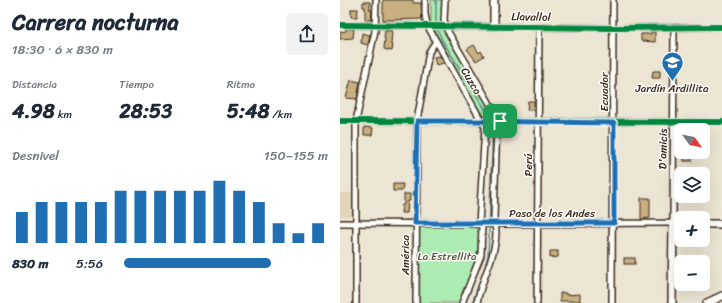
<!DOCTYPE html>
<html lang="es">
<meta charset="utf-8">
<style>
body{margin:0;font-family:Sriracha,sans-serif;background:#f2f2f3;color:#1f2937;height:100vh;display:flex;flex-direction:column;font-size:15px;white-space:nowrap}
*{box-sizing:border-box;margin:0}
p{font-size:13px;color:#747a83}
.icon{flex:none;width:22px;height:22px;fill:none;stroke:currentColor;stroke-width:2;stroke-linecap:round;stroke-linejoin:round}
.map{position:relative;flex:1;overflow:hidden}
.details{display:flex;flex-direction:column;background:#fff;width:340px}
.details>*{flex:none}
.needle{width:26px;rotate:123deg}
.buttons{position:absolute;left:334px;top:123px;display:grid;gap:8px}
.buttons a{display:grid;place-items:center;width:36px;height:36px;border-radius:6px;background:#fff;box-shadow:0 4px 16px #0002;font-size:20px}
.pin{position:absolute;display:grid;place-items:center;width:34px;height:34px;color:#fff;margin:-17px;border-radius:8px;box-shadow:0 2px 6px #0006}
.round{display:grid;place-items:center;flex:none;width:42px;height:42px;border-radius:6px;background:#f2f2f3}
.headline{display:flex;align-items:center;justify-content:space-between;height:68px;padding:0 12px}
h1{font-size:22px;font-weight:700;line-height:30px}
.stats{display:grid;grid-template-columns:repeat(3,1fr);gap:6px;height:68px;padding:4px 12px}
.stats div{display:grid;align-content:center}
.stats b{font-size:20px;font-weight:700}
.stats small{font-size:11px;font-weight:400}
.stats p{font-size:11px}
.chart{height:112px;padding:8px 12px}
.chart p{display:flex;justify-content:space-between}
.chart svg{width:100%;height:72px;margin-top:4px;stroke:#1f6fb2;stroke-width:6}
ul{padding:0 12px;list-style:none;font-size:13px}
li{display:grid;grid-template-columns:64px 48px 1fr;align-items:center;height:30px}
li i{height:10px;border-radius:5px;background:#1f6fb2}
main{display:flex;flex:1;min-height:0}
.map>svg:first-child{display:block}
</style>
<main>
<section class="details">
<div class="headline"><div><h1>Carrera nocturna</h1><p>18:30 · 6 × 830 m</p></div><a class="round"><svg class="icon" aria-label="share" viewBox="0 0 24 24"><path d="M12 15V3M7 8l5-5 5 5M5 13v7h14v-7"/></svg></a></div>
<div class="stats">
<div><p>Distancia</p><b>4.98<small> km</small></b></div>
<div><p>Tiempo</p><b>28:53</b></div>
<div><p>Ritmo</p><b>5:48<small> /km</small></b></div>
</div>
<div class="chart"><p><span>Desnivel</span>150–155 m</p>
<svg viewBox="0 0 160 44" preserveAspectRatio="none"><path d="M5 44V25M15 44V19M25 44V19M35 44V19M45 44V19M55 44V12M65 44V12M75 44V12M85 44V12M95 44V12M105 44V6M115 44V12M125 44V19M135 44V32M145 44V38M155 44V32"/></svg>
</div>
<ul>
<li><b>830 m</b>5:56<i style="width:72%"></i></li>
</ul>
</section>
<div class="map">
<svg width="382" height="303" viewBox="0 0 382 303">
<rect width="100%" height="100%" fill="#ede5d3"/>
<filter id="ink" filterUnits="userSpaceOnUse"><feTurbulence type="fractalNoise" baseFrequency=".025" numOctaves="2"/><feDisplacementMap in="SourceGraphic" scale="8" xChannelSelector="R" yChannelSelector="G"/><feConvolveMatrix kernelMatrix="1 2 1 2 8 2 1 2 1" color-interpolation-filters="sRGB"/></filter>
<g filter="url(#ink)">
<path fill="#e2d5ba" d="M0,193H13L12,216H0Z"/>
<g fill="#acebb2" stroke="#748a68">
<path d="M91,0H103L102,22L91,23Z"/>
<path d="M95,29L103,30L154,114L152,117L142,115L96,33Z"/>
<path d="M79,225L130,226C131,227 135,227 136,228C147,238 124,291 120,303H78Z"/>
</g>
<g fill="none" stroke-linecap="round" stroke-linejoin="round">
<g stroke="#638a8f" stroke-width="1.5">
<path d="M96,0V24"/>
<path d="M97,28L102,40L152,120L153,127L148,257L145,268"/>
<path d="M132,303L143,275"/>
</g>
</g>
<g fill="#c8b080" stroke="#3b2a1e">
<path d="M43,0H73V3H81L82,19L43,20Z"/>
<path d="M23,2H30V10H32L31,20H25V7H23Z"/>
<path d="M11,9H18L17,17H11Z"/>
<path d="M6,29H14L13,38L0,39V32L6,31Z"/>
<path d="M45,31H52L51,45H53L52,51L44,49L45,38H44Z"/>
<path d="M311,32H315V42L301,41V34H311Z"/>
<path d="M22,33L30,35L28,45L21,43Z"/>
<path d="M134,45L139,53L141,51L144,56L136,61L127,49Z"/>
<path d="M100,56L104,63L96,65L94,57Z"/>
<path d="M313,71H320V78H312Z"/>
<path d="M11,80L20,82L17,99L6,98Z"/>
<path d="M188,101H194V110H187Z"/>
<path d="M24,127L33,128L32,135H24Z"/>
<rect x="344" y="154" width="8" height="7"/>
<path d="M53,184H63L62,191H53Z"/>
<path d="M64,194H70V201H68L67,213H61L62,205H64Z"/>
<path d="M301,198H310V218L301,219Z"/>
<path d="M210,251H218V257L210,258Z"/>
<rect x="284" y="258" width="11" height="6"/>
<path d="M220,293H226V295L240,294V301H220Z"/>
</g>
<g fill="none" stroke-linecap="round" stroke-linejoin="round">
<defs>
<g id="street">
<path d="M85,0V14L87,25L145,127L139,224"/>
<path d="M105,0L104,20L107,30L160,121"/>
<path d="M0,25L274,28L382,27"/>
<path d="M0,121L382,122"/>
<path d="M0,223L154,224L333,223L334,27"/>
<path d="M16,303V121L35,31L36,0"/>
<path d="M76,303L77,121L89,52L96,41"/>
<path d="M122,303L141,255L142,224"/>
<path d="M137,303C141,279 156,257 156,232C156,228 154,224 154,219L157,121"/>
<path d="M197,303L199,27"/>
<path d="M272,303L273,0"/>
</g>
<g id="secondary">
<path d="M154,26V0"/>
<path d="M363,224H382"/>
<path d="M332,303L333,223L341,224"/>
<path d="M367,303L382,296"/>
</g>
</defs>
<use href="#street" stroke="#3b2a1e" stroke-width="8"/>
<use href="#secondary" stroke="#3b2a1e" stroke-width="10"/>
<use href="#street" stroke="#fdfcf7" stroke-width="5"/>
<use href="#secondary" stroke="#fdfcf7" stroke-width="7"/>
<defs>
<g id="cycleway">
<path d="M0,25L274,28L382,27"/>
<path d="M0,121L382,122"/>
</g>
</defs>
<use href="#cycleway" stroke="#fdfcf7" stroke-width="8"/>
<use href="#cycleway" stroke="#00873e" stroke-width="6"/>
</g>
</g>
<g fill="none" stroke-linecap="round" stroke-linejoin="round" filter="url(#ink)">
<defs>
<path id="route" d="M77,121H135L274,123V223H75Z"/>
</defs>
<use href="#route" stroke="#fff" stroke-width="8"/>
<use href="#route" stroke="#1f6fb2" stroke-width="5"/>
</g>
<defs>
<symbol id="school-pin" viewBox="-11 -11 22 30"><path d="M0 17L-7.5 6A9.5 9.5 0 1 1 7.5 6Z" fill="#1f6fb2" stroke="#fdfcf7"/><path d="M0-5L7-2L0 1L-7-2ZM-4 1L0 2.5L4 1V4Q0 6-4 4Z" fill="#fff"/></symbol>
</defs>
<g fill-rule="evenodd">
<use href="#school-pin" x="320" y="50" width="25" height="34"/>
</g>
<g text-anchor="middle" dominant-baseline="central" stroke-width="3" stroke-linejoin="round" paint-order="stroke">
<g font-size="11" fill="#3b2a1e" stroke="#fdfcf7">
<text transform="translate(191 17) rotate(1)">Llavallol</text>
<text transform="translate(131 81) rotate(60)">Cuzco</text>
<text transform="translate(264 92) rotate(-90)">Ecuador</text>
<text transform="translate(323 149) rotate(-89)">D'amicis</text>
<text transform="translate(188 165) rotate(-90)">Perú</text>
<text x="212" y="213">Paso de los Andes</text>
<text transform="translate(65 255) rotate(-90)">América</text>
</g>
<g font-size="11" fill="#3b2a1e" stroke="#fdfcf7">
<text x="332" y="88">Jardín Ardillita</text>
</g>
<g font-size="11" fill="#575a43" stroke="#fdfcf7">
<text x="107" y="256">La Estrellita</text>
</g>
</g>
</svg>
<div class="buttons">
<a><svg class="needle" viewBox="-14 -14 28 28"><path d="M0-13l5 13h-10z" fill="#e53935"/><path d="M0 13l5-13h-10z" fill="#747a83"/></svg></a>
<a><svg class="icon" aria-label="layers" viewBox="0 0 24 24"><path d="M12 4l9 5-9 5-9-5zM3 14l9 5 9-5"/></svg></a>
<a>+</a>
<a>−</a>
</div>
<div class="pin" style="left:160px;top:121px;background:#1e9e55"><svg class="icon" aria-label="arrive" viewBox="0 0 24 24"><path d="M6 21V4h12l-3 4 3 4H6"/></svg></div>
</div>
</main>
